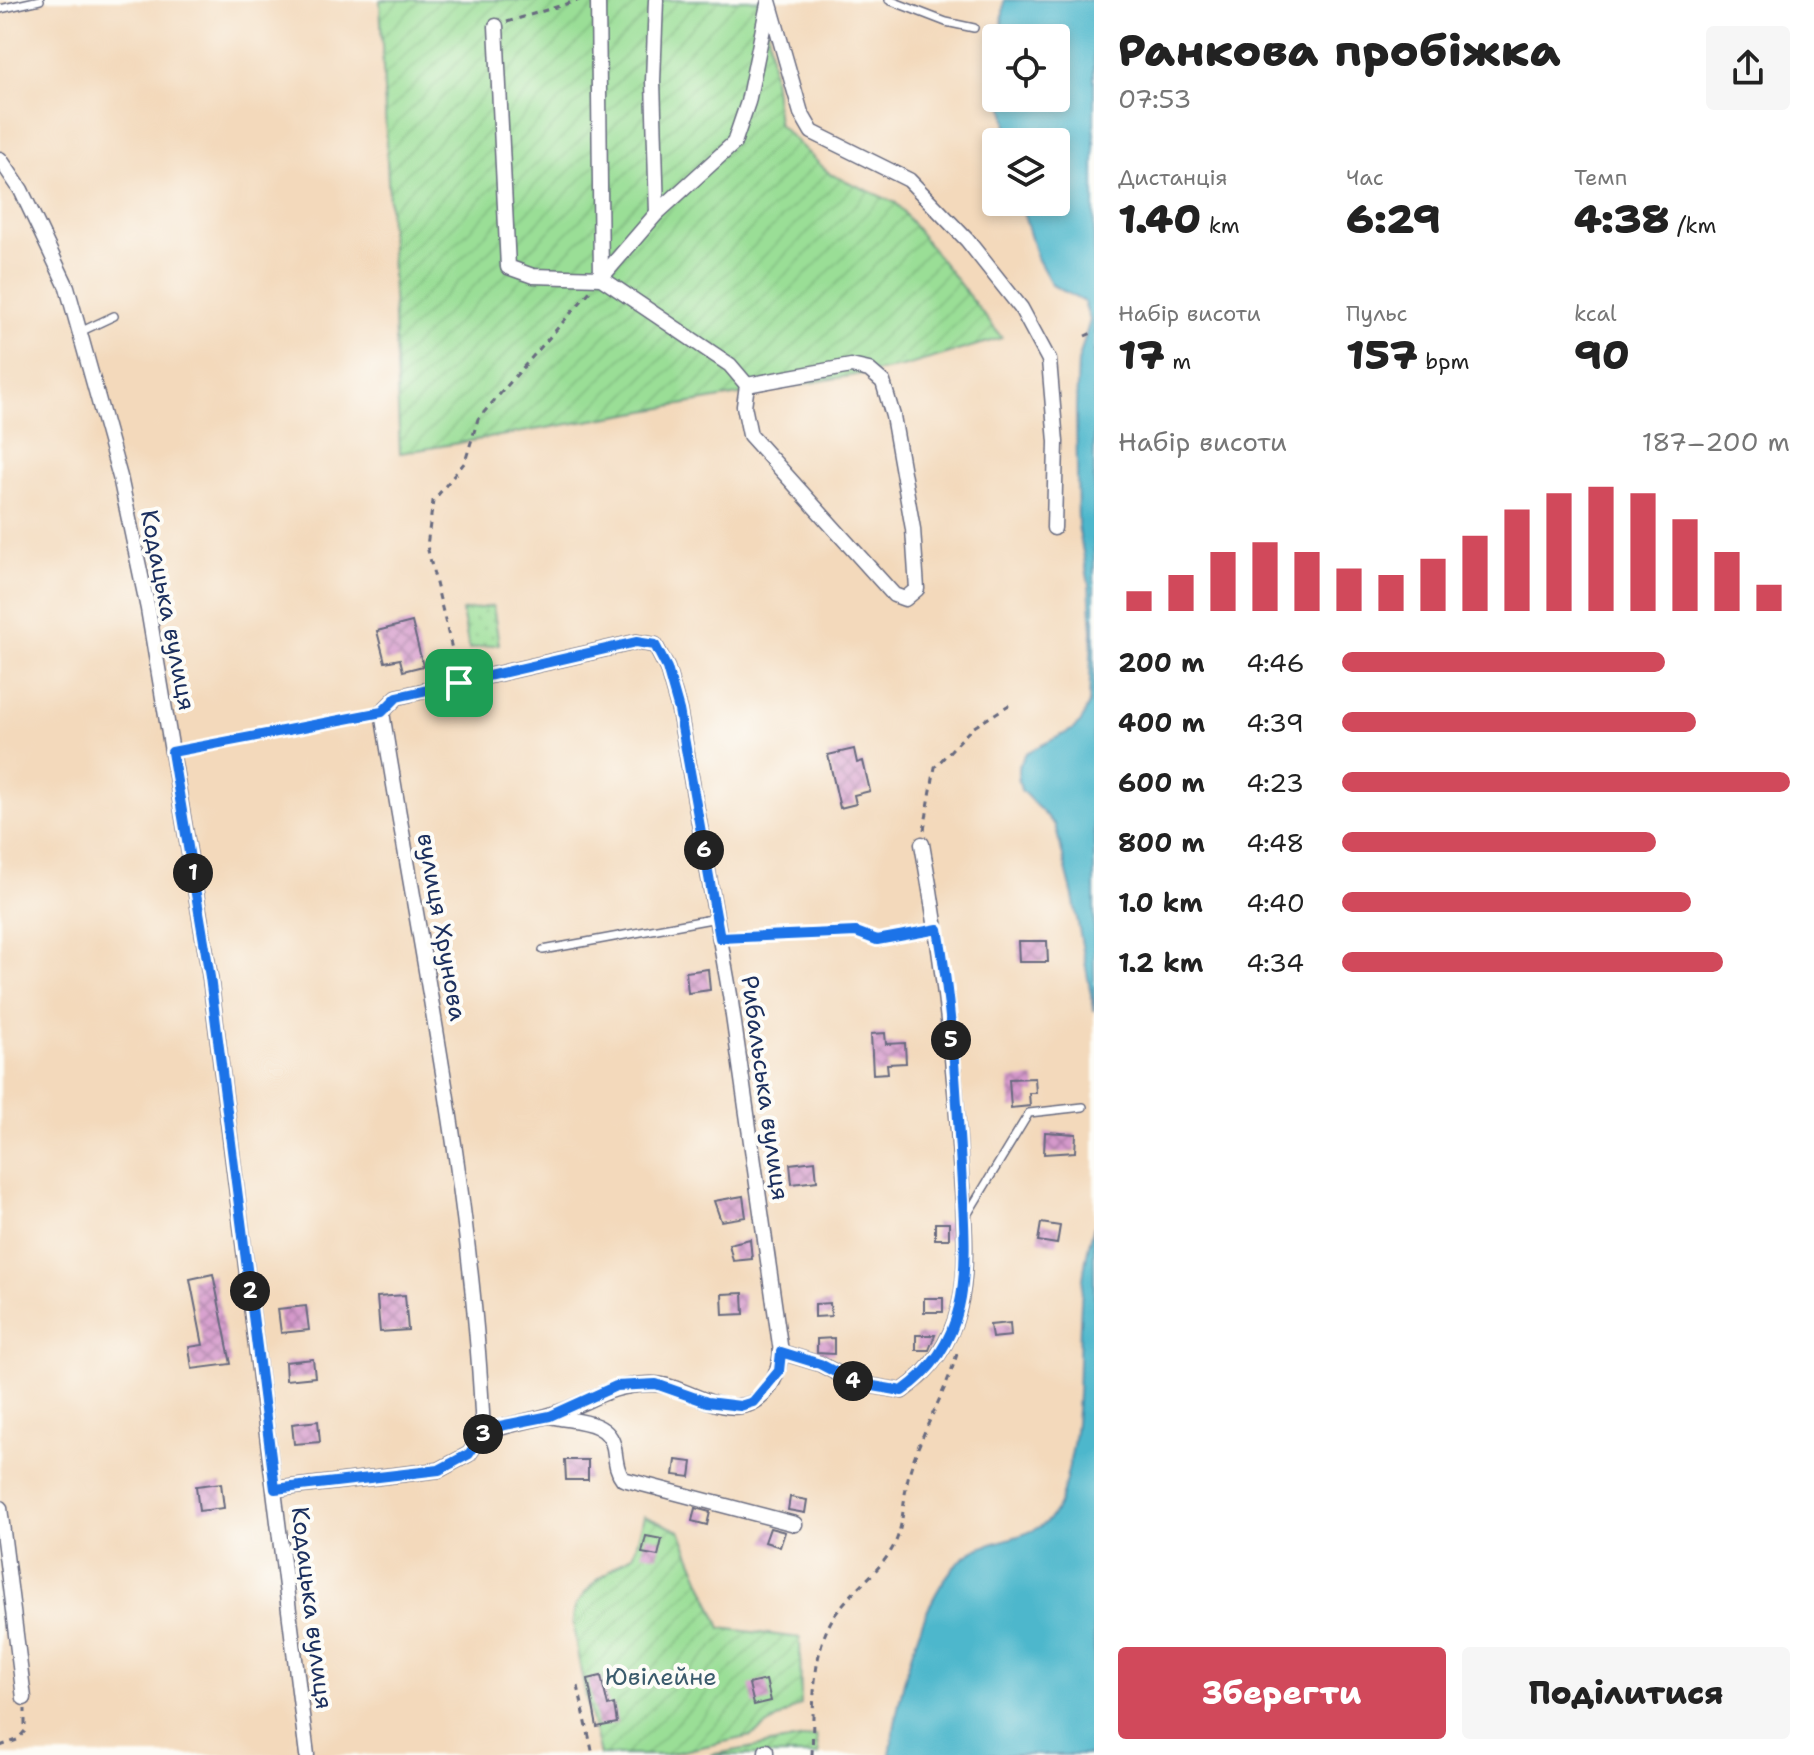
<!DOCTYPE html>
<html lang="uk">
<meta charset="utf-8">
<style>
body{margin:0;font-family:"Shantell Sans",sans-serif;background:#f6f6f6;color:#222;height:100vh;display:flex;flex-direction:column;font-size:30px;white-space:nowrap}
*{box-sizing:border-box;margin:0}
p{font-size:26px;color:#767676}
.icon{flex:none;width:44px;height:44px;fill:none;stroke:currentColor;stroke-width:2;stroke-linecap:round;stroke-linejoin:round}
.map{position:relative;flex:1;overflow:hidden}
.panel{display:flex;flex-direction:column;background:#fff;width:720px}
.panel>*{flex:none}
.tools{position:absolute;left:982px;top:24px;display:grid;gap:16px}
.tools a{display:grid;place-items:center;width:88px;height:88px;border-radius:8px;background:#fff;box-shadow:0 4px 12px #0003;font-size:40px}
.pin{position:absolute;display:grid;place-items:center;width:68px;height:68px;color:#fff;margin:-34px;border-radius:16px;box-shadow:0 4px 12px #0006}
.km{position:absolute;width:40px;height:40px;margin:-20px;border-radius:50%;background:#222;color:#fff;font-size:22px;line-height:40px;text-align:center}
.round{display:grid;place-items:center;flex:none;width:84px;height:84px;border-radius:8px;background:#f6f6f6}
.head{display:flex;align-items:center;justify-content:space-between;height:136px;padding:0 24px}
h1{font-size:44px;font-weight:800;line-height:60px}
.metrics{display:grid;grid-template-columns:repeat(3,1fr);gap:12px;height:136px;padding:8px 24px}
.metrics div{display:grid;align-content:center}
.metrics b{font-size:40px;font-weight:800}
.metrics small{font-size:22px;font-weight:400}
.metrics p{font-size:22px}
.chart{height:224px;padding:16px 24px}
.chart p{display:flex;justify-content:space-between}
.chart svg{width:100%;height:144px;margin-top:8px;stroke:#d1495b;stroke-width:6}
.action{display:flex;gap:16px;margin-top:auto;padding:16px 24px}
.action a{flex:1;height:92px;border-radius:8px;background:#d1495b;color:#fff;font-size:32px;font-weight:800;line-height:92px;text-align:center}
.action a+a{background:#f6f6f6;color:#222}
ul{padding:0 24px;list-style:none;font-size:26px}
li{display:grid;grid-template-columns:128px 96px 1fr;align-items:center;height:60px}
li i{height:20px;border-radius:10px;background:#d1495b}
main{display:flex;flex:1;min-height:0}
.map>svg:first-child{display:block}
</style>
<main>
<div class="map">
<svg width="1094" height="1755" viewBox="0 0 1094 1755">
<defs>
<pattern id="grass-dots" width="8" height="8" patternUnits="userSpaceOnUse" patternTransform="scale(2)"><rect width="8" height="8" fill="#9ade96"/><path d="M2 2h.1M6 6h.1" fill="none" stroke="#84bf84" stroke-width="1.8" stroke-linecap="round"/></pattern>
<pattern id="garden-furrows" width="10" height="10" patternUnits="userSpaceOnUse" patternTransform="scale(2)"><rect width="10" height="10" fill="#9ade96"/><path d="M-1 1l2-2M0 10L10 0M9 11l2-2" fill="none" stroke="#84bf84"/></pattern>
<pattern id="building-cross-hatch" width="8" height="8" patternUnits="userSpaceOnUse" patternTransform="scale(2)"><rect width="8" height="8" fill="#d599cb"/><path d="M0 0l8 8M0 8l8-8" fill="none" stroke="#ac7da8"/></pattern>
</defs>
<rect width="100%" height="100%" fill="#fdfcf7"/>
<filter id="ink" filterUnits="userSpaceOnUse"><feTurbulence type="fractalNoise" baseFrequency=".0125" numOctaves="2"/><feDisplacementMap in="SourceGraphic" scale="16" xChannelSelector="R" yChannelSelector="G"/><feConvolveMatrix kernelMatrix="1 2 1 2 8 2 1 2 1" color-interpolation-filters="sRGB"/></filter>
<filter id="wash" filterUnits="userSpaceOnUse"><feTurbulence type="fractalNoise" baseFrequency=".006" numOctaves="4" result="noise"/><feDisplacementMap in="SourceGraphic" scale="32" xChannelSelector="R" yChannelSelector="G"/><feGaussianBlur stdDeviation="1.8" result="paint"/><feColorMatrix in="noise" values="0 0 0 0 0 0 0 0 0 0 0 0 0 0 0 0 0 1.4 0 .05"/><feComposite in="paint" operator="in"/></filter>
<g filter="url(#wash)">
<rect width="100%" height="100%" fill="#f3d9bb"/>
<path fill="url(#grass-dots)" stroke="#5a867a" stroke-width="2" d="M493,606L499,644L469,649L462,611Z"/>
<g fill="url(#garden-furrows)" stroke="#5a867a" stroke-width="2">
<path d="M380,0H765L778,124L830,174L896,203L1002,338L902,367L400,453Z"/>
<path d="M644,1516L680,1531L721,1628L800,1638L801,1704L751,1736L665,1755H600C594,1730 567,1626 575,1608C589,1582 610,1570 634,1554Z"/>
<path d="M816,1736L819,1755H710Z"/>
</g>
<g fill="#4eb7cc" stroke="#347395" stroke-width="2">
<path d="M1004,0H1094V1011L1073,896L1055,825L1021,790L1018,777V767L1026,753L1072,730L1081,722L1089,703L1092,631L1089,584L1078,526L1076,409L1078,362L1090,320L1084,302L1052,285L1037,258L1020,202H1056V142H1009L1003,98H1056V38H1001Z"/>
<path d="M1094,1226V1755H890C898,1699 922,1574 978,1549C1001,1538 1039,1537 1054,1513C1063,1499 1066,1478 1070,1461C1087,1383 1070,1302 1094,1226Z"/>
</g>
<g id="blocks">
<g fill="url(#building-cross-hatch)">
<path d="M412,622L423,666L403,671L400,659L385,662L377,631Z"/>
<path d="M854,749L857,763L863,761L870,791L854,795L856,804L840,808L828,755Z"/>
<path d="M1018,941H1047L1048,962H1019Z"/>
<path d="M708,969L710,990L688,993L686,972Z"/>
<path d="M885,1033L886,1044L905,1043L906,1063L887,1064L888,1073L873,1074L871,1034Z"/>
<path d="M1035,1078L1036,1093H1029L1030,1106L1011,1108L1009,1079Z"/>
<path d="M1045,1132L1076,1134L1075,1152L1044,1154Z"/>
<path d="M815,1161L817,1181L792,1184L790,1164Z"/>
<path d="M743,1196L746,1217L721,1221L714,1201Z"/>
<rect x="935" y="1223" width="14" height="16"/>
<path d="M1041,1223L1060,1226L1057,1244L1038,1241Z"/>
<path d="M750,1239L752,1259L733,1261L729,1244Z"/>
<path d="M213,1274L231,1364L192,1369L189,1347L203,1345L190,1279Z"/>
<path d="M743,1293L744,1314L723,1315L722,1294Z"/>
<path d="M405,1295L408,1330L380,1332L377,1297Z"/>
<rect x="924" y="1298" width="19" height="14"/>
<path d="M830,1303L831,1316L815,1317V1304Z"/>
<path d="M306,1306L309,1330L281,1333L278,1309Z"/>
<path d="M1010,1323L1011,1336L992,1338L990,1325Z"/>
<path d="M916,1335H935L929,1350H916Z"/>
<path d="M834,1338V1354L817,1353V1339Z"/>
<path d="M313,1359L315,1377L286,1380L285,1362Z"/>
<path d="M318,1421L320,1442L294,1444L292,1424Z"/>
<path d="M565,1460H588V1480H566Z"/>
<path d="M676,1460L692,1462L690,1477L674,1475Z"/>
<path d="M221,1483L224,1508L199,1511L196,1486Z"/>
<path d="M790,1497L807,1500L805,1513L788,1510Z"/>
<path d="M695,1508L710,1512L707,1525L692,1521Z"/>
<path d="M770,1528L785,1532L780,1547L765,1542Z"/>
<path d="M646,1536L662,1539L658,1556L642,1553Z"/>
<path d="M601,1676L608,1706L614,1704L617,1723L597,1727L588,1679Z"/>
<path d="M766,1680L771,1701L754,1705L749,1684Z"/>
</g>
</g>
</g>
<g filter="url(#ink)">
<use href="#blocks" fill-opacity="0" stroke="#676a7f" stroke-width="2"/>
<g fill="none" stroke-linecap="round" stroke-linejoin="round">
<defs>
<g id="lane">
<path d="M889,0L946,22L974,28"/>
<path d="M0,9L40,0"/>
<path d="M82,331L114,316"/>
<path d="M543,950L717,918"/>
<path d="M967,1215L1029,1113L1083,1107"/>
</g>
<g id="street">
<path d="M598,0L601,278"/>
<path d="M656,0L653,81L657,213"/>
<path d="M769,1L801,113L812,132L909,180L967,240L1021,308L1049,360L1056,442L1054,528"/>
<path d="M496,26L508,267L533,276L601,278L730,365L747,385L744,406L750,435L894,595L905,599L917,589L913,529L893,416L883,382L869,370L851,366L747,385"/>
<path d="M0,159L21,190L67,287L120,477L148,609L210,977L307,1755"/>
<path d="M601,278L657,213L734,143L748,102L768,4"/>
<path d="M636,642L655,645L667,668L679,710L730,995L781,1352C779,1371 771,1394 752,1403C718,1418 684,1383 651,1384C603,1385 589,1405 547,1416C525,1422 504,1425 483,1434C473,1191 420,952 382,712L397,697Z"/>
<path d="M781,1352L820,1364L856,1383L902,1391C931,1371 950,1343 959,1308C969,1270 964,1215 961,1175C955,1063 942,954 922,844"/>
<path d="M550,1416C574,1422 609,1419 614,1448C616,1460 616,1470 623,1479L795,1524"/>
<path d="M275,1489L439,1470L469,1454L483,1434"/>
<path d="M0,1508L24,1698"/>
<path d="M766,1751V1755"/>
</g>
</defs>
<use href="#lane" stroke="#676a7f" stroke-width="10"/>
<use href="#street" stroke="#676a7f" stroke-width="17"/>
<g stroke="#676a7f" stroke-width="3" stroke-dasharray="6 6" stroke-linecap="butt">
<path d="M507,22L579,0"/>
<path d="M1085,336L1094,332"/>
<path d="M457,670L427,546L433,501L465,462L478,419L591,290"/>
<path d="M185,750L370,714"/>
<path d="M924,830L935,767L971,729L1009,705"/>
<path d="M732,938L856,932L877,940L922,932"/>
<path d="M578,1686L593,1755"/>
<path d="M0,1746L17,1740L25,1731V1709"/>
<path d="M812,1755C814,1713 810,1655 833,1618C849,1592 877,1575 892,1549C905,1527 902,1502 908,1478C919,1435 944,1397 957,1354"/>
</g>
<use href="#lane" stroke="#fff" stroke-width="7"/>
<use href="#street" stroke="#fff" stroke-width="14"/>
</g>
</g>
<g fill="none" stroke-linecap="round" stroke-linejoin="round" filter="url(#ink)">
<defs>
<path id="route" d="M636,642L655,645L667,668L679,710L720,938L856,932L877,940L938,929C952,1007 956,1088 961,1167C963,1209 969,1265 959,1307C951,1342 931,1371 902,1391L856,1383L820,1364L781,1352L779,1371L753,1402L740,1406L707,1402L656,1384L616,1386L550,1416L500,1426L483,1434L469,1454L439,1470L275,1489L210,977L172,752L382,712L397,697Z"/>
</defs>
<use href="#route" stroke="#fff" stroke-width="16"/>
<use href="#route" stroke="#1a73e8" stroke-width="10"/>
</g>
<g text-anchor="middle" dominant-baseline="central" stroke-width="8" stroke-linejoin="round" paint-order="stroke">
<g font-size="24" fill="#1b2f5e" stroke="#fdfcf7">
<text transform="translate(168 610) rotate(79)">Кодацька вулиця</text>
<text transform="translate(442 927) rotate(80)">вулиця Хрунова</text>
<text transform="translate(765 1088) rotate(82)">Рибальська вулиця</text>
<text transform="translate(312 1608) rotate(83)">Кодацька вулиця</text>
</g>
<g font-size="24" fill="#3b5b6c" stroke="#fdfcf7">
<text x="661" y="1677">Ювілейне</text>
</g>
</g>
</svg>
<div class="tools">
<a><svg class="icon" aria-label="locate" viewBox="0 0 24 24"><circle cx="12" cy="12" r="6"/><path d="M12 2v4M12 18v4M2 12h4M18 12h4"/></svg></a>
<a><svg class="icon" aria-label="layers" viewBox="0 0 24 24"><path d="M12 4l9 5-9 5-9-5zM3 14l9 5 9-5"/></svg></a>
</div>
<div class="pin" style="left:459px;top:683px;background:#1e9e55"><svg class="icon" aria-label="arrive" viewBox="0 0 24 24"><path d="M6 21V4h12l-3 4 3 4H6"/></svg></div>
<b class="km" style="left:193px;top:873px">1</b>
<b class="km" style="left:250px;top:1291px">2</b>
<b class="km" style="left:483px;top:1434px">3</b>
<b class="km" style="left:853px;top:1381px">4</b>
<b class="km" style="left:951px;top:1040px">5</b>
<b class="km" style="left:704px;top:850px">6</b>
</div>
<section class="panel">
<div class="head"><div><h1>Ранкова пробіжка</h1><p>07:53</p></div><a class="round"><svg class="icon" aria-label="share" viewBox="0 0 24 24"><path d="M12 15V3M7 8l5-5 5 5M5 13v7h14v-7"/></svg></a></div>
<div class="metrics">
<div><p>Дистанція</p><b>1.40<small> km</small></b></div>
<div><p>Час</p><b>6:29</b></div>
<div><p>Темп</p><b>4:38<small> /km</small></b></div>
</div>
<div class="metrics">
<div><p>Набір висоти</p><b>17<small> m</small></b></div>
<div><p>Пульс</p><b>157<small> bpm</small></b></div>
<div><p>kcal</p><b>90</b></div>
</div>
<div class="chart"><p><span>Набір висоти</span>187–200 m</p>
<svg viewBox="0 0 160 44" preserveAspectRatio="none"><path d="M5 44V38M15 44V33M25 44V26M35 44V23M45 44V26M55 44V31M65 44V33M75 44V28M85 44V21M95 44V13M105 44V8M115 44V6M125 44V8M135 44V16M145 44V26M155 44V36"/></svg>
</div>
<ul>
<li><b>200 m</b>4:46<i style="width:72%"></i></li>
<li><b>400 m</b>4:39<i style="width:79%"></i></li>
<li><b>600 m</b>4:23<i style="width:100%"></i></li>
<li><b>800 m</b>4:48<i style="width:70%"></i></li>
<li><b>1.0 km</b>4:40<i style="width:78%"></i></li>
<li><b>1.2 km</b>4:34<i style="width:85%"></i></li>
</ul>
<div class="action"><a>Зберегти</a><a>Поділитися</a></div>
</section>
</main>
